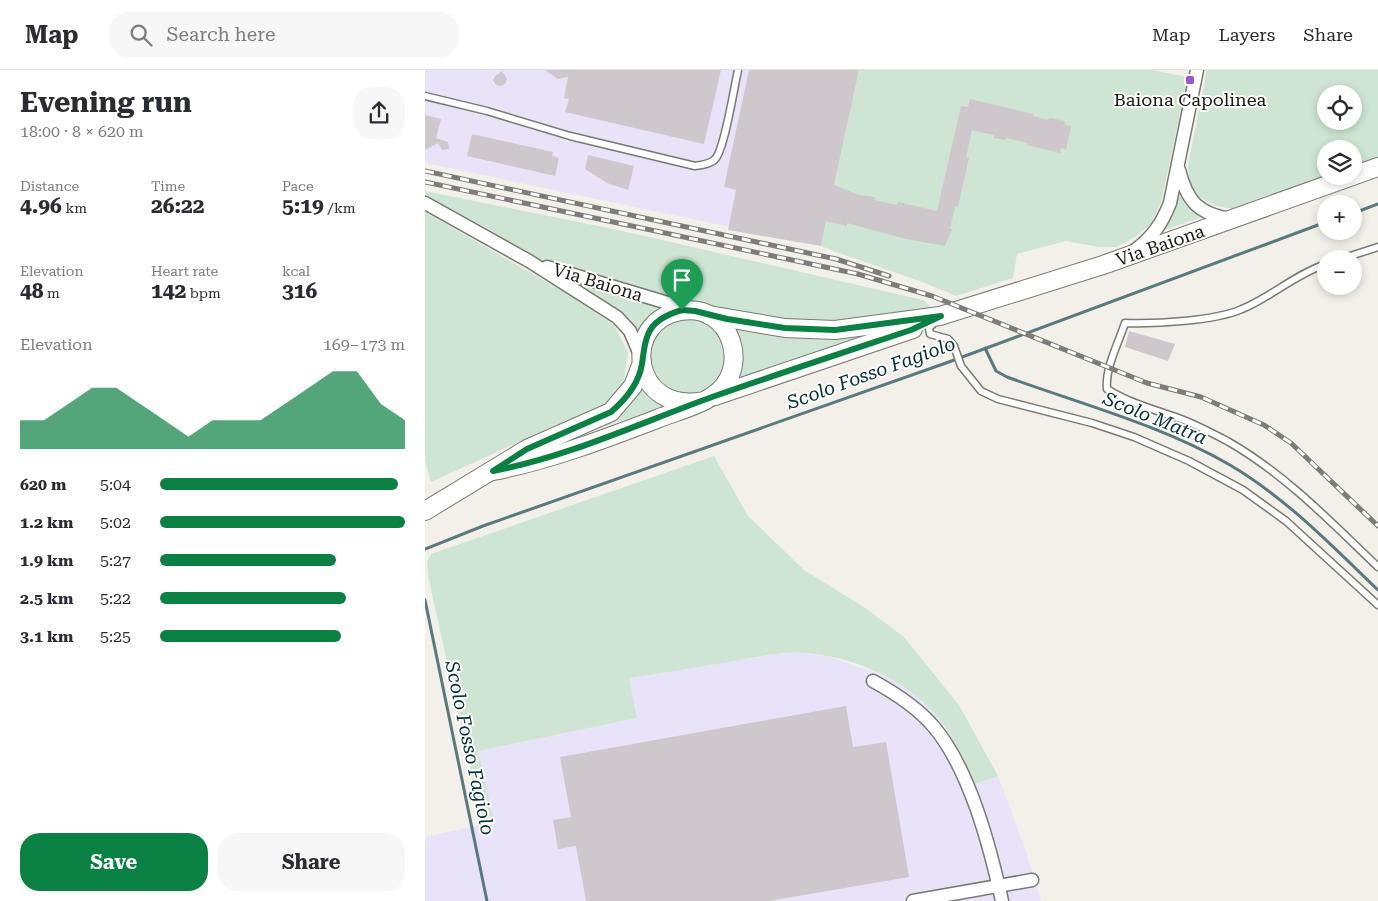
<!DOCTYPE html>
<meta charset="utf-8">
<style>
body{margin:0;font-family:"Roboto Serif",serif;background:#f7f7f7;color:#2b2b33;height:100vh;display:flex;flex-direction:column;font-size:19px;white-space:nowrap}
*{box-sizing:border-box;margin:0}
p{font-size:16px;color:#7c7c81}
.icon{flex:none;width:28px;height:28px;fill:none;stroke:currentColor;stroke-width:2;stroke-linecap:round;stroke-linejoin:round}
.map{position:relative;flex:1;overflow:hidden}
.drawer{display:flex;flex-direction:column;background:#fff;width:425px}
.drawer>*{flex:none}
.fabs{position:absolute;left:892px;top:15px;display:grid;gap:10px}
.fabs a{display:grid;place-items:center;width:45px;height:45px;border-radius:50%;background:#fff;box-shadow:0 2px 8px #0003;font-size:25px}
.pin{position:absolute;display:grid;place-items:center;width:42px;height:42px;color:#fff;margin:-51px -21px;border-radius:50% 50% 50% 0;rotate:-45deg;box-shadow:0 0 5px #0007}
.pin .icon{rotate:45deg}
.round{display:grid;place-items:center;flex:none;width:52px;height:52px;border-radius:20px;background:#f7f7f7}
.headline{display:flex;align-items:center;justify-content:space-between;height:85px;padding:0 20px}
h1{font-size:28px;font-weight:700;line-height:38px}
.metrics{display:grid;grid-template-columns:repeat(3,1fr);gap:8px;height:85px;padding:5px 20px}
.metrics div{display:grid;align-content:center}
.metrics b{font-size:21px;font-weight:700}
.metrics small{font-size:14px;font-weight:400}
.metrics p{font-size:14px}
.chart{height:140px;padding:10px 20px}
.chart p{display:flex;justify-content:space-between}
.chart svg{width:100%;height:90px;margin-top:5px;fill:#0b8043;opacity:.7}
.action{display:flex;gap:10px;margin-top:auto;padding:10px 20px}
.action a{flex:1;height:58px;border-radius:20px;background:#0b8043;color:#fff;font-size:20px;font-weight:700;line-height:58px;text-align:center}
.action a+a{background:#f7f7f7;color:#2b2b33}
ul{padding:0 20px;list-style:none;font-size:16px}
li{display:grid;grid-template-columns:80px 60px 1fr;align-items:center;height:38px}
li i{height:12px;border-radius:6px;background:#0b8043}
header{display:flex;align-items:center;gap:30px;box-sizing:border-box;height:70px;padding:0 25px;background:#fff;border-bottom:1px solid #e1e1e2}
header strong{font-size:24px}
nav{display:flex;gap:28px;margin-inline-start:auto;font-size:18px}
.search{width:350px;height:45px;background:#f7f7f7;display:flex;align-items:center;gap:12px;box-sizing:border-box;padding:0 18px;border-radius:20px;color:#7c7c81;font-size:19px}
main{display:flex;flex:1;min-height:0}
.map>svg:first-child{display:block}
</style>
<header>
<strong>Map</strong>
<div class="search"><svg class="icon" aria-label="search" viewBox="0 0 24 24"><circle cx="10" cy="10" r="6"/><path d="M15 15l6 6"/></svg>Search here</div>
<nav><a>Map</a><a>Layers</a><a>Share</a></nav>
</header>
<main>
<section class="drawer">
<div class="headline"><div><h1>Evening run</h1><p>18:00 · 8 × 620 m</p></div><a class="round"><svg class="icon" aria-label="share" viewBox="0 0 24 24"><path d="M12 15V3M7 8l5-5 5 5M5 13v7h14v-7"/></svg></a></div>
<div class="metrics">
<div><p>Distance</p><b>4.96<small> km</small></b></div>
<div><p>Time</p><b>26:22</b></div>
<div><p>Pace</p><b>5:19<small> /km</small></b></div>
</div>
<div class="metrics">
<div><p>Elevation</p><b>48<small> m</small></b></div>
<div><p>Heart rate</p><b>142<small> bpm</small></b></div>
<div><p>kcal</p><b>316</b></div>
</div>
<div class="chart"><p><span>Elevation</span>169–173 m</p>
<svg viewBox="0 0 160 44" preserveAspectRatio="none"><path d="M0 44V30L10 30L20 22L30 14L40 14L50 22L60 30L70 38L80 30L90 30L100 30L110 22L120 14L130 6L140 6L150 22L160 30V44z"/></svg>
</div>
<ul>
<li><b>620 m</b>5:04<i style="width:97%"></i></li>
<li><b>1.2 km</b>5:02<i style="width:100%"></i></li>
<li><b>1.9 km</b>5:27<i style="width:72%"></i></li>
<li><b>2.5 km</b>5:22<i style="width:76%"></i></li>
<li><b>3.1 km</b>5:25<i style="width:74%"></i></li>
</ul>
<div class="action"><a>Save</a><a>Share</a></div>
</section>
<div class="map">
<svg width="953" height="831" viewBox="0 0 953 831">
<rect width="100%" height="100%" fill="#f3f0ea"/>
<g fill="#e8e3f9">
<path d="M0,0H434L396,176L0,93Z"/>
<path d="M377,583L402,586L462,607L488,623L511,645L529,671L550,714L573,706L601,781L616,831H0V767L69,752L53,681L212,648L204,608L351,584Z"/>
</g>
<g fill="#cde5d2" fill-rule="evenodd">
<path d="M434,0H727L763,7L736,132L726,154L710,167L691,177H674L641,171L592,184L588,208L531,226C487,206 441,194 396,176Z"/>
<path d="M782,0H953V89L929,98V79H901V106L809,139L790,136L773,126L764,112L763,95ZM901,24H929V51H901Z"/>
<path d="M0,121L198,161L498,230L507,238L384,255L291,238L193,214L108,188L67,161L0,126Z"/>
<path d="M754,124L761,136L774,143L777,147L737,161L751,125Z"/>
<path d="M0,142L153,230L189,255L203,283L198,314L190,326L177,336L129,356L6,412L0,390Z"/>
<path d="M154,214L223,232L233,236L211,264L207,253L179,230Z"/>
<path d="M266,246C273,249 281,252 287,256C292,260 296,266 297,272C311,314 255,345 231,307C225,297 223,293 224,282C227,254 243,255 266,246Z"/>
<path d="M304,256L393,269L430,268V271L354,295L306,313Z"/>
<path d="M216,315L245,335L171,359C193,346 203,337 216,315Z"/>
<path d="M289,386L323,446L379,500L439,537L479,567L534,635L573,706L550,714C539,690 528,665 511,645C479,608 425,585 376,583C354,582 331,587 309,591C274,597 239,603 204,608L212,648L53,681L69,752L58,754L3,506L2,492L6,484Z"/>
</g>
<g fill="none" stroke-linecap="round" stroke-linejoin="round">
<g stroke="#59797e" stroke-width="3">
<path d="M929,143L953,134"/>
<path d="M560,278L571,301L582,307C656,334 736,355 805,395C861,428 906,475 953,520"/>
<path d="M0,479L58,456L521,293L901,152"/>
<path d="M0,530L62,831"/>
</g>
</g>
<g fill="#cec7cb">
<path d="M120,0H296L279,74L140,42L144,29L139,28L143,7L133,9Z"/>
<path d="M324,0H434L409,115L434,125L450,127L449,130L472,135L473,132L512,141L536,36L543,37L545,29L608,44V46L623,50L624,48L640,51V55L646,56L641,79L636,78L635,83L602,75L603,73L581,68V70L569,68V65L547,60L541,87L544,88L533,137L530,136L525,159H527L520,176L481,169L422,153V156L401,151L396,176L303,160L311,120L299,117Z"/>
<path d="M77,1L82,9L80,14L76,16L71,15L68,10L70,6Z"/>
<path d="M0,45L16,49L11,68L23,72L24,79L17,80L13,73L0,80Z"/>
<path d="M47,64L128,82L127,86L134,88L130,106L42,86Z"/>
<path d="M163,85L209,96L203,120L182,113L160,99Z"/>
<path d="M704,261L750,274L743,291L700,277Z"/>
<path d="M421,636L428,677L461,672L484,807L344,831H161L151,776L133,779L128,750L146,747L135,687Z"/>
</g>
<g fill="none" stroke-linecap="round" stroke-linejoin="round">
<defs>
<g id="lane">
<path d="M0,26L62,41L145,66L270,96C277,95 287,94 291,88C300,76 309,18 313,0"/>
<path d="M916,189L953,177"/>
<path d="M901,194C871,204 846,227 817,239C790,251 730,254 700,253C693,274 680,298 682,319C704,333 731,340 756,349C772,355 789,364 804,372C861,405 906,452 953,497"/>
<path d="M511,251L504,258L505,264L523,269L529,276L536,296L556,321L573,329L667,353L709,367L764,391L818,420L861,451L953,535"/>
</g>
<g id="street">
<path d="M754,100C762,131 773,144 806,149"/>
<path d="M0,133L104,191L192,247L205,261L216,287"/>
<path d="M710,180C728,167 737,153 745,133L772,0"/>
<path d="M122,197L263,239"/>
<path d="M448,611C470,623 492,637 509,657C545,700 565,777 577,831"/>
<path d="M488,831L607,810"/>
</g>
<g id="secondary">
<path d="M284,245L360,258L410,260L515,246L678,195L953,97"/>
<path d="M290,326L488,259"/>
<path d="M68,401C125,390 182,368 237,347C253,341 272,336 286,327C329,301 306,232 256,241C195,251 206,345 279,331"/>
<path d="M0,441L102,379L186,342L208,316L217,293"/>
</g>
</defs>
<use href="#lane" stroke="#7c7873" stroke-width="9"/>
<use href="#street" stroke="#7c7873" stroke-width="15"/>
<use href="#secondary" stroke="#7c7873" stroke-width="20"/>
<use href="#lane" stroke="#fff" stroke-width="6"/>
<use href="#street" stroke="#fff" stroke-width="12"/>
<use href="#secondary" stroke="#fff" stroke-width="18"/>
<defs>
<g id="rail">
<path d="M0,101L411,189L464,206"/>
<path d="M0,112L433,204L507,226L722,313L776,327L839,355L866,373L953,456"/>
</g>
</defs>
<use href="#rail" stroke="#7e7c78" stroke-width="5"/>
<use href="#rail" stroke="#fffdfb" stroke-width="3" stroke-dasharray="9" stroke-linecap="butt"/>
</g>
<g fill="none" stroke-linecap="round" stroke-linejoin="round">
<defs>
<path id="route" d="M257,240L270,241L302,249L360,258L410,260L516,246L486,260C420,282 353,304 287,327C215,353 143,387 68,401L102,379L186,342C200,330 214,313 217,294C221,263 223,250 257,240Z"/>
</defs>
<use href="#route" stroke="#fff" stroke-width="10"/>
<use href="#route" stroke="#0b8043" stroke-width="6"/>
</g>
<rect fill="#9e56ca" stroke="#fffdfb" stroke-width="2" x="760" y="5" width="10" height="10" rx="2.5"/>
<g text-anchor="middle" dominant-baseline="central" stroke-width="4" stroke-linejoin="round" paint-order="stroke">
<g font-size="18" fill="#191816" stroke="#fffdfb">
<text x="765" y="29">Baiona Capolinea</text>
</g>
<g font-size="18" fill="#191816" stroke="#fffdfb">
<text transform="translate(735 175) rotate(-19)">Via Baiona</text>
<text transform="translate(173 212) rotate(17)">Via Baiona</text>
</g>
<g font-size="19" font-style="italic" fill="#013036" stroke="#fffdfb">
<text transform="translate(446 303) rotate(-20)">Scolo Fosso Fagiolo</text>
<text transform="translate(730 348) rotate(22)">Scolo Matra</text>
<text transform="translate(45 678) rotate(78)">Scolo Fosso Fagiolo</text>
</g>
</g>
</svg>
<div class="fabs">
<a><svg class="icon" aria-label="locate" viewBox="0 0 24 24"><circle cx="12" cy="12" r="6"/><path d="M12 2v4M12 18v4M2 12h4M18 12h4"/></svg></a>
<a><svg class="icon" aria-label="layers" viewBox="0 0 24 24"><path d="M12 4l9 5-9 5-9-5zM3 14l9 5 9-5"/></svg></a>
<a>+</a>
<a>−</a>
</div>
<div class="pin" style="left:257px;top:240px;background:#1e9e55"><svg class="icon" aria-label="arrive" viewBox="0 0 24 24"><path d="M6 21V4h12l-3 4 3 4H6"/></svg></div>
</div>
</main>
